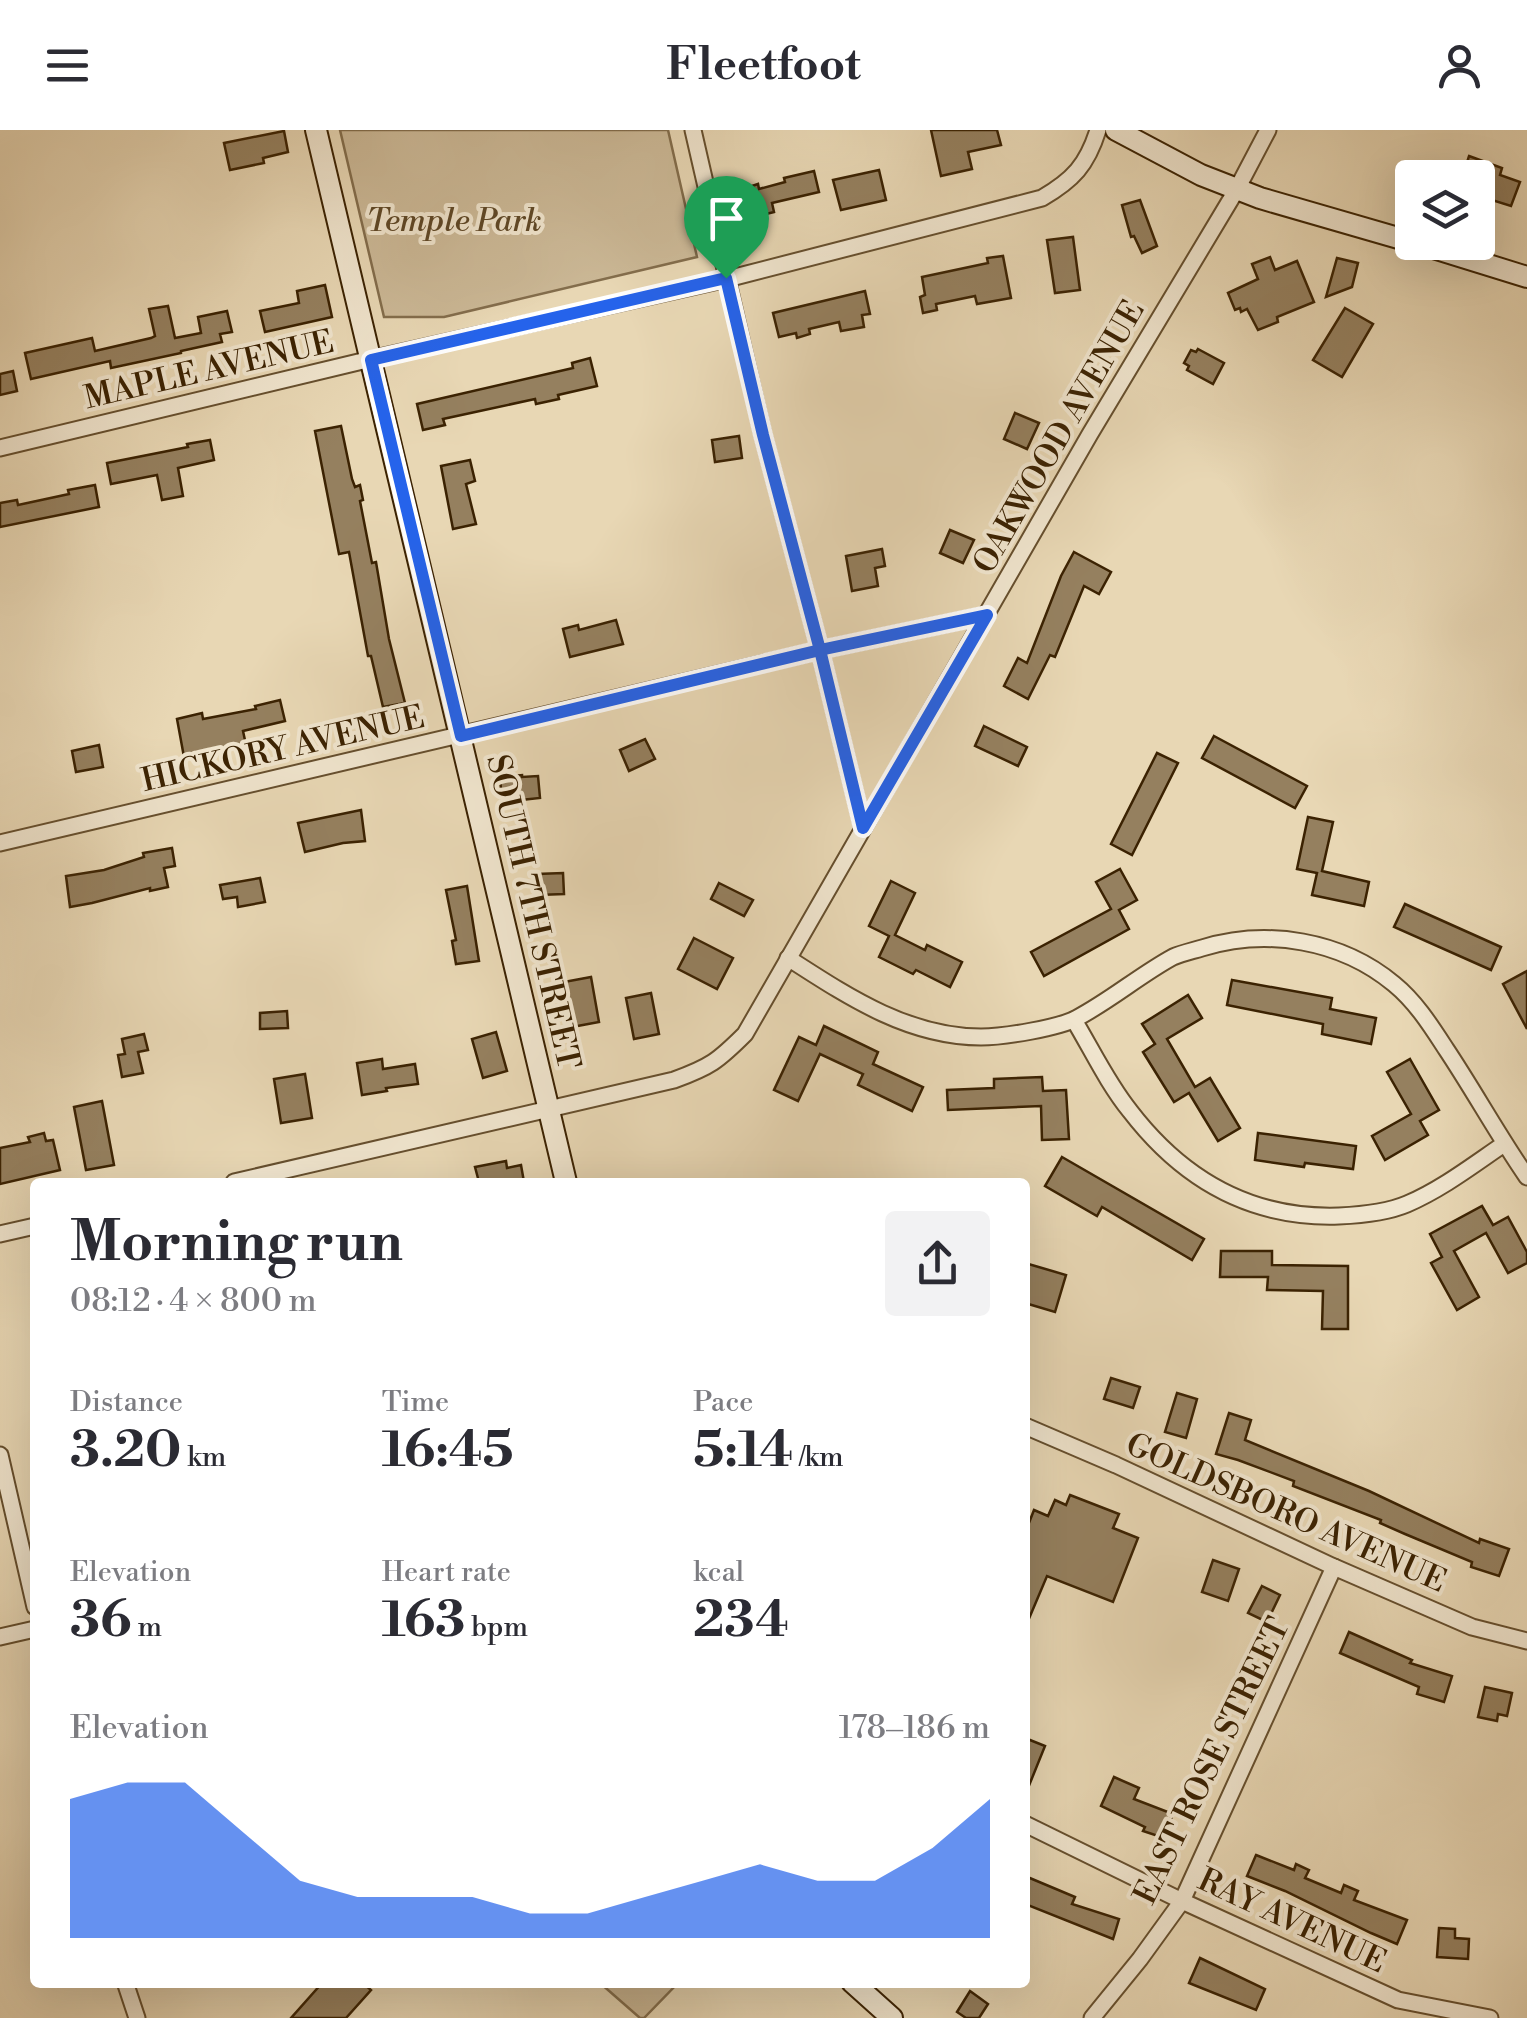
<!DOCTYPE html>
<meta charset="utf-8">
<style>
body{margin:0;font-family:"Libre Bodoni",serif;background:#f2f2f3;color:#2b2b33;height:100vh;display:flex;flex-direction:column;font-size:38px;white-space:nowrap}
*{box-sizing:border-box;margin:0}
p{font-size:32px;color:#7c7c81}
.icon{flex:none;width:55px;height:55px;fill:none;stroke:currentColor;stroke-width:2;stroke-linecap:round;stroke-linejoin:round}
.map{position:relative;flex:1;overflow:hidden}
.side{position:absolute;left:30px;top:1048px;width:1000px;height:810px;display:flex;flex-direction:column;background:#fff;border-radius:10px;box-shadow:0 10px 40px #0002}
.side>*{flex:none}
.controls{position:absolute;left:1395px;top:30px;display:grid;gap:20px}
.controls a{display:grid;place-items:center;width:100px;height:100px;border-radius:10px;background:#fff;box-shadow:0 10px 40px #0002;font-size:50px}
.pin{position:absolute;display:grid;place-items:center;width:85px;height:85px;color:#fff;margin:-102px -42px;border-radius:50% 50% 50% 0;rotate:-45deg;box-shadow:0 0 10px #0007}
.pin .icon{rotate:45deg}
.round{display:grid;place-items:center;flex:none;width:105px;height:105px;border-radius:10px;background:#f2f2f3}
.head{display:flex;align-items:center;justify-content:space-between;height:170px;padding:0 40px}
h1{font-size:55px;font-weight:700;line-height:75px}
.metrics{display:grid;grid-template-columns:repeat(3,1fr);gap:15px;height:170px;padding:10px 40px}
.metrics div{display:grid;align-content:center}
.metrics b{font-size:50px;font-weight:700}
.metrics small{font-size:28px;font-weight:400}
.metrics p{font-size:28px}
.chart{height:280px;padding:20px 40px}
.chart p{display:flex;justify-content:space-between}
.chart svg{width:100%;height:180px;margin-top:10px;fill:#2563eb;opacity:.7}
header{display:flex;justify-content:space-between;align-items:center;height:130px;padding:0 40px;background:#fff;font-size:45px;font-weight:700}
.map>svg:first-child{display:block}
</style>
<header><svg class="icon" aria-label="menu" viewBox="0 0 24 24"><path d="M4 6h16M4 12h16M4 18h16"/></svg>Fleetfoot<svg class="icon" aria-label="person" viewBox="0 0 24 24"><circle cx="12" cy="8" r="4"/><path d="M4 21q1-7 8-7t8 7"/></svg></header>
<div class="map">
<svg width="1527" height="1888" viewBox="0 0 1527 1888">
<rect width="100%" height="100%" fill="#e8d7b4"/>
<filter id="stains"><feTurbulence type="fractalNoise" baseFrequency=".002" numOctaves="4"/><feColorMatrix values="0 0 0 0 .2 0 0 0 0 .09 0 0 0 0 .02 0 0 0 .5 -.17"/></filter>
<radialGradient id="worn" r=".72"><stop offset=".6" stop-color="#630" stop-opacity="0"/><stop offset="1" stop-color="#630" stop-opacity=".3"/></radialGradient>
<g fill="#cbb896" stroke="#836d4c" stroke-width="2.5">
<path d="M340,0H668L697,127L444,187H384Z"/>
<path d="M600,1853H678L644,1888H640Z"/>
</g>
<g fill="#95805f" stroke="#3b2202" stroke-width="2.5">
<path d="M931,0H997L1001,15L968,22L972,39L941,46Z"/>
<path d="M284,1L288,22L263,28L264,33L230,40L224,13Z"/>
<path d="M1469,26L1502,38L1500,45L1520,52L1511,76L1479,66L1483,56L1478,54V48H1462Z"/>
<path d="M879,40L886,70L841,80L833,50Z"/>
<path d="M814,41L819,62L772,73L774,82L758,86L757,82L746,85L739,60L755,55L758,54L759,59L785,52L784,48Z"/>
<path d="M1140,70L1157,116L1142,123L1134,106L1131,107L1122,75Z"/>
<path d="M1073,107L1080,160L1055,163L1047,110Z"/>
<path d="M1003,126L1011,168L977,174L975,166L936,174L937,180L923,183L920,167L925,165L922,147L988,133L987,128Z"/>
<path d="M1270,127L1275,140L1297,131L1314,172L1277,187L1278,192L1258,200L1247,179L1241,182L1240,178L1235,180L1228,163L1258,149L1252,134Z"/>
<path d="M1337,128L1358,133L1352,157L1326,167Z"/>
<path d="M325,155L332,187L265,202L260,181L299,173L297,161Z"/>
<path d="M865,161L870,184L862,185L864,197L841,201L839,192L809,199L810,204L797,208L796,203L779,207L773,183Z"/>
<path d="M168,176L175,208L201,203L198,187L227,181L232,202L220,204L222,212L181,221V223L111,238L110,231L31,249L25,223L92,208L95,221L151,208L155,206L149,179Z"/>
<path d="M1345,178L1373,194L1342,247L1313,230Z"/>
<path d="M1198,219L1224,233L1213,254L1187,240L1189,236L1184,233L1191,220L1196,222Z"/>
<path d="M590,228L597,256L558,265L559,269L536,274L535,269L443,289L445,295L423,300L417,274L573,238L572,233Z"/>
<path d="M13,241L17,261L0,265V244Z"/>
<path d="M1015,283L1039,293L1027,319L1004,309Z"/>
<path d="M341,296L352,349L355,357L360,355L363,370L360,371L372,433L376,432L389,509L405,573L383,577L371,526H368L349,422L339,424L315,301Z"/>
<path d="M739,306L742,328L715,332L712,310Z"/>
<path d="M210,310L214,330L178,338L183,366L162,370L157,345L111,354L107,333L188,317L187,314Z"/>
<path d="M470,330L475,351L466,354L476,394L453,399L441,336Z"/>
<path d="M95,355L99,377L0,397V373L17,370L18,375L69,364L68,360Z"/>
<path d="M950,400L974,410L963,433L940,423Z"/>
<path d="M882,419L885,436L875,438L878,456L852,461L846,426Z"/>
<path d="M1074,422L1111,442L1099,464L1084,456L1055,527L1050,525L1028,569L1004,556L1018,528L1027,533L1061,446Z"/>
<path d="M616,490L623,514L570,527L563,499L578,495L579,500Z"/>
<path d="M280,570L285,591L243,601L246,615L184,627L177,589L202,583L203,589L256,579L255,576Z"/>
<path d="M984,596L1027,617L1018,636L975,616Z"/>
<path d="M1214,606L1307,656L1295,678L1202,628Z"/>
<path d="M645,609L655,629L629,641L620,620Z"/>
<path d="M99,615L103,637L76,642L72,621Z"/>
<path d="M1157,623L1178,633L1132,725L1111,714Z"/>
<path d="M522,645V647L538,646L540,668L502,672L500,647Z"/>
<path d="M361,680L365,711L343,713L305,722L298,693Z"/>
<path d="M1308,687L1333,692L1322,741L1369,752L1364,776L1312,765L1317,743L1297,739Z"/>
<path d="M172,718L175,736L164,738L168,757L150,761V758L92,773L70,777L66,746L104,740L144,727L143,723Z"/>
<path d="M1120,739L1137,770L1119,780L1129,799L1044,846L1031,822L1111,779L1096,752Z"/>
<path d="M563,743L564,764L538,765L537,744Z"/>
<path d="M260,748L265,772L238,777L237,767L223,769L220,755Z"/>
<path d="M891,751L915,763L895,805L925,820L927,815L962,832L950,857L916,840L913,844L879,827L889,806L869,796Z"/>
<path d="M719,753L753,770L744,786L711,769Z"/>
<path d="M467,756L479,831L456,834L452,811L456,810L446,760Z"/>
<path d="M1405,774L1501,817L1491,840L1394,797Z"/>
<path d="M694,808L733,828L717,859L678,839Z"/>
<path d="M1527,841V899L1503,854Z"/>
<path d="M591,847L599,892L572,897L564,852Z"/>
<path d="M1232,850L1332,868L1330,879L1376,888L1371,914L1322,904L1323,894L1227,875Z"/>
<path d="M651,863L659,904L634,909L626,868Z"/>
<path d="M1188,865L1202,888L1167,909L1195,957L1210,948L1240,998L1218,1011L1189,963L1174,972L1143,922L1155,914L1142,894Z"/>
<path d="M287,881L288,898L260,899V883Z"/>
<path d="M824,896L878,922L873,934L923,957L912,981L858,955L863,944L820,924L798,971L774,960L799,907L816,915Z"/>
<path d="M496,902L507,941L483,948L472,909Z"/>
<path d="M144,904L148,920L138,922L143,943L122,947L118,925L125,924L122,909Z"/>
<path d="M382,929L383,939L415,934L418,954L386,958L387,961L362,965L357,933Z"/>
<path d="M1410,929L1439,980L1420,991L1428,1005L1385,1030L1372,1006L1411,984L1387,942Z"/>
<path d="M305,944L312,988L281,993L274,949Z"/>
<path d="M1042,947L1043,961L1066,960L1069,1009L1042,1010L1041,976L948,980L947,960L994,958V949Z"/>
<path d="M102,971L114,1035L86,1040L74,977Z"/>
<path d="M44,1003L46,1011L53,1010L60,1040L0,1054V1018L30,1012L28,1007Z"/>
<path d="M1258,1003L1356,1016L1353,1039L1305,1033L1304,1037L1255,1030Z"/>
<path d="M1062,1027L1204,1109L1192,1130L1102,1077L1097,1086L1045,1056Z"/>
<path d="M506,1031L507,1038L521,1035L524,1052H479L475,1037Z"/>
<path d="M1482,1076L1493,1095L1508,1087L1527,1122V1133L1508,1143L1486,1103L1454,1121L1479,1167L1457,1180L1431,1133L1442,1127L1430,1104Z"/>
<path d="M1221,1121H1272V1135L1348,1136V1199H1322L1323,1161L1267,1160L1268,1147H1220Z"/>
<path d="M1025,1133L1066,1145L1055,1182L1025,1173Z"/>
<path d="M1111,1248L1140,1257L1133,1278L1104,1269Z"/>
<path d="M1177,1263L1197,1269L1186,1308L1165,1302Z"/>
<path d="M1229,1283L1251,1290L1245,1310L1369,1361L1479,1413L1480,1409L1509,1419L1499,1446L1471,1437L1472,1432L1405,1404L1380,1393L1381,1390L1293,1356L1294,1351L1238,1330L1216,1324Z"/>
<path d="M1070,1365L1119,1384L1113,1398L1138,1408L1113,1472L1047,1446L1025,1498V1403L1034,1380L1048,1386L1055,1370L1066,1375Z"/>
<path d="M1213,1430L1239,1439L1228,1471L1202,1462Z"/>
<path d="M1262,1456L1280,1465L1267,1492L1248,1483Z"/>
<path d="M1349,1502L1412,1530L1410,1533L1452,1546L1444,1572L1417,1564L1419,1557L1340,1523Z"/>
<path d="M1485,1557L1512,1563L1507,1586L1498,1584L1497,1591L1478,1587Z"/>
<path d="M1025,1608L1045,1616L1026,1663H1025Z"/>
<path d="M1114,1647L1139,1658L1134,1669L1173,1684L1164,1708L1143,1701L1145,1697L1101,1676Z"/>
<path d="M1256,1725L1294,1740L1296,1734L1309,1740L1305,1748L1341,1763L1344,1755L1358,1761L1354,1770L1407,1790L1397,1814L1371,1803L1285,1761L1247,1746Z"/>
<path d="M1025,1746L1075,1767L1072,1774L1119,1789L1113,1809L1025,1774Z"/>
<path d="M1439,1798L1455,1799V1808L1469,1809L1468,1829L1437,1827Z"/>
<path d="M1200,1828L1265,1859L1256,1880L1189,1853Z"/>
<path d="M323,1852H362L371,1860L346,1888H291Z"/>
<path d="M970,1861L988,1874L979,1888H966L957,1882Z"/>
</g>
<g fill="none" stroke-linecap="round" stroke-linejoin="round">
<defs>
<g id="street">
<path d="M693,0L763,305L820,520L863,698"/>
<path d="M0,318L371,229L727,149L1042,68C1073,50 1087,35 1098,0"/>
<path d="M0,713L820,520L987,485"/>
<path d="M788,828C847,866 908,907 981,907C1003,907 1059,898 1077,888C1111,870 1140,845 1173,827C1182,823 1192,821 1202,818C1267,798 1341,810 1394,854C1416,872 1431,896 1446,919C1474,961 1498,1005 1527,1047"/>
<path d="M1074,890C1092,920 1108,954 1130,981C1183,1050 1251,1089 1339,1086C1361,1085 1386,1083 1407,1074C1442,1059 1473,1035 1504,1014"/>
<path d="M234,1052L674,950C710,937 718,931 745,904L1090,304L1237,59L1268,0"/>
<path d="M0,1104L35,1096"/>
<path d="M1025,1296L1116,1335L1334,1437L1472,1497L1527,1511"/>
<path d="M0,1325L35,1477"/>
<path d="M0,1507L35,1499"/>
<path d="M1025,1694L1182,1771L1398,1870L1490,1888"/>
<path d="M125,1852L137,1888"/>
<path d="M1092,1888L1140,1829L1182,1771L1334,1437"/>
</g>
<g id="secondary">
<path d="M316,0L566,1052"/>
<path d="M1116,0L1201,45L1260,68L1412,112"/>
<path d="M1414,112L1527,147"/>
<path d="M852,1852L892,1888"/>
</g>
</defs>
<use href="#street" stroke="#664f2e" stroke-width="19"/>
<use href="#secondary" stroke="#3b2202" stroke-width="24"/>
<use href="#street" stroke="#f0e5ce" stroke-width="15"/>
<use href="#secondary" stroke="#f0e5ce" stroke-width="20"/>
</g>
<g fill="none" stroke-linecap="round" stroke-linejoin="round">
<defs>
<path id="route" d="M726,148L371,230L461,606L820,520L863,698L987,485L820,520L763,305L726,148"/>
</defs>
<use href="#route" stroke="#fff" stroke-width="20"/>
<use href="#route" stroke="#2563eb" stroke-width="12"/>
</g>
<g text-anchor="middle" dominant-baseline="central" stroke-width="8" stroke-linejoin="round" paint-order="stroke">
<g font-size="32" font-style="italic" fill="#5f4827" stroke="#f0e5ce">
<text x="454" y="91">Temple Park</text>
</g>
<g font-size="32" fill="#3b2202" stroke="#f0e5ce">
<text transform="translate(209 240) rotate(-13)">MAPLE AVENUE</text>
<text transform="translate(1059 307) rotate(-60)">OAKWOOD AVENUE</text>
<text transform="translate(283 619) rotate(-13)">HICKORY AVENUE</text>
<text transform="translate(533 782) rotate(77)">SOUTH 7TH STREET</text>
<text transform="translate(1286 1383) rotate(24)">GOLDSBORO AVENUE</text>
<text transform="translate(1212 1631) rotate(-64)">EAST ROSE STREET</text>
<text transform="translate(1292 1791) rotate(25)">RAY AVENUE</text>
</g>
</g>
<rect width="100%" height="100%" filter="url(#stains)"/>
<rect width="100%" height="100%" fill="url(#worn)"/>
</svg>
<div class="controls">
<a><svg class="icon" aria-label="layers" viewBox="0 0 24 24"><path d="M12 4l9 5-9 5-9-5zM3 14l9 5 9-5"/></svg></a>
</div>
<div class="pin" style="left:726px;top:148px;background:#1e9e55"><svg class="icon" aria-label="arrive" viewBox="0 0 24 24"><path d="M6 21V4h12l-3 4 3 4H6"/></svg></div>
<section class="side">
<div class="head"><div><h1>Morning run</h1><p>08:12 · 4 × 800 m</p></div><a class="round"><svg class="icon" aria-label="share" viewBox="0 0 24 24"><path d="M12 15V3M7 8l5-5 5 5M5 13v7h14v-7"/></svg></a></div>
<div class="metrics">
<div><p>Distance</p><b>3.20<small> km</small></b></div>
<div><p>Time</p><b>16:45</b></div>
<div><p>Pace</p><b>5:14<small> /km</small></b></div>
</div>
<div class="metrics">
<div><p>Elevation</p><b>36<small> m</small></b></div>
<div><p>Heart rate</p><b>163<small> bpm</small></b></div>
<div><p>kcal</p><b>234</b></div>
</div>
<div class="chart"><p><span>Elevation</span>178–186 m</p>
<svg viewBox="0 0 160 44" preserveAspectRatio="none"><path d="M0 44V10L10 6L20 6L30 18L40 30L50 34L60 34L70 34L80 38L90 38L100 34L110 30L120 26L130 30L140 30L150 22L160 10V44z"/></svg>
</div>
</section>
</div>
